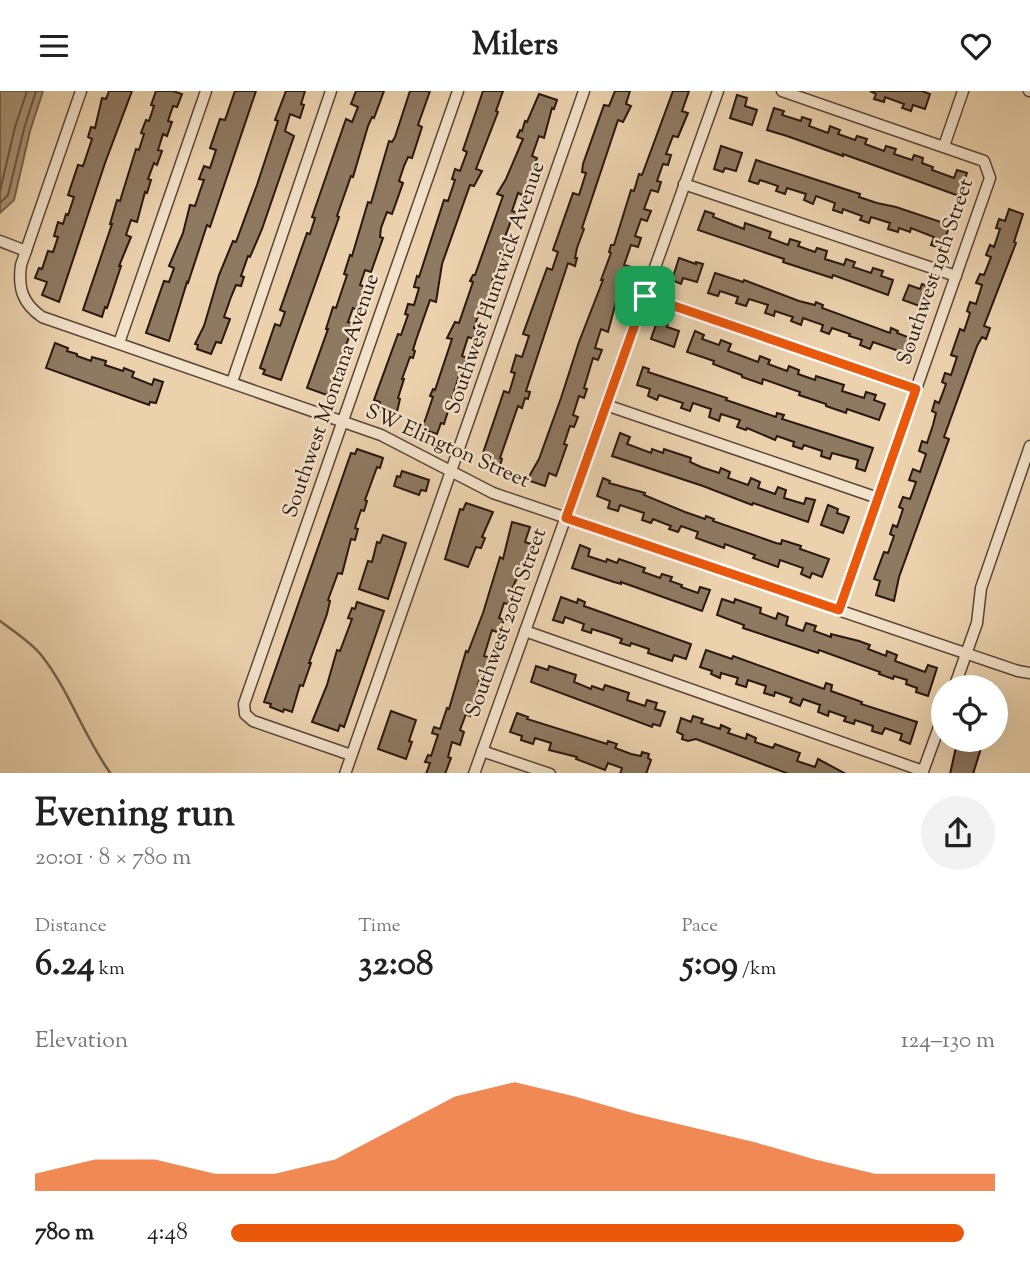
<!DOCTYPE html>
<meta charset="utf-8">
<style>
body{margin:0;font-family:"Sorts Mill Goudy",serif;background:#f2f2f2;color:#222;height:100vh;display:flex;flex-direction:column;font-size:26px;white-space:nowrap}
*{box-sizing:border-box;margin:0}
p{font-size:23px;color:#767676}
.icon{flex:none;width:38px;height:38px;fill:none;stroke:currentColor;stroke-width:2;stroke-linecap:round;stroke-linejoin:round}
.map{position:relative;height:682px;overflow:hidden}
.panel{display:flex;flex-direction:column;background:#fff;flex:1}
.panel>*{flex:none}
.buttons{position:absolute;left:931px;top:584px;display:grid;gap:14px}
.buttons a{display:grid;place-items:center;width:77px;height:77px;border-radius:50%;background:#fff;box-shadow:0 7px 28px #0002;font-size:35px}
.pin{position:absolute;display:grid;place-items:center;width:60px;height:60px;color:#fff;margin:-30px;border-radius:14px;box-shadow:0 4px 10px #0006}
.round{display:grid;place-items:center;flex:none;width:74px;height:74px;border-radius:37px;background:#f2f2f2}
.overview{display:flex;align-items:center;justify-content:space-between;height:119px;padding:0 35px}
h1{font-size:38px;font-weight:700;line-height:52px}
.metrics{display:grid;grid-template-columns:repeat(3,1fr);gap:10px;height:119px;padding:7px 35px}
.metrics div{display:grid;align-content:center}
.metrics b{font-size:35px;font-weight:700}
.metrics small{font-size:19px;font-weight:400}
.metrics p{font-size:19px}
.chart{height:196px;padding:14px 35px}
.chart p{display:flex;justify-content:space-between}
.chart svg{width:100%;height:126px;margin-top:7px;fill:#ea580c;opacity:.7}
ul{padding:0 35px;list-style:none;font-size:23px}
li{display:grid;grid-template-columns:112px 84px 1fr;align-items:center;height:52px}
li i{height:18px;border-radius:9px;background:#ea580c}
header{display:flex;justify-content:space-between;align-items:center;height:91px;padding:0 35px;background:#fff;font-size:32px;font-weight:700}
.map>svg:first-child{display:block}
</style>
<header><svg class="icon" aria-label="menu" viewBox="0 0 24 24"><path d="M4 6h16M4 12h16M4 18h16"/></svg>Milers<svg class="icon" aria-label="heart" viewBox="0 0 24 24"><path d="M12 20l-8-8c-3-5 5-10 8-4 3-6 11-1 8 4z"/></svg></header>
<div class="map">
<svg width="1030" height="683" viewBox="0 0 1030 683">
<rect width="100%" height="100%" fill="#ebd2ad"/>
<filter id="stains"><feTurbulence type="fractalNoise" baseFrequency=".00286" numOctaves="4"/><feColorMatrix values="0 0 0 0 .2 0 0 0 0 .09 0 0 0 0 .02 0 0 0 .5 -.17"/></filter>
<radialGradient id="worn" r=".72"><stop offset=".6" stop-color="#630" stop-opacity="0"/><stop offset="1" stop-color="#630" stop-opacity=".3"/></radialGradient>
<path fill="#a99377" stroke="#76624d" stroke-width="2" d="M0,0H43L30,40L14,109L0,122Z"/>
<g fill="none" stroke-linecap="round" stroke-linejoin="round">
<g stroke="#695643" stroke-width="2">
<path d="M0,100L15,36L27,0"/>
<path d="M0,112L8,104L24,38L36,0"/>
</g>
<path stroke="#76624d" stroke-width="2.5" d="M0,530C13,540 31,551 42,565C70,601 84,646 111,683"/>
</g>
<g fill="#8e7961" stroke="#29180f" stroke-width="2">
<path d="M109,0H132L105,72L59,211L42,204L47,191L35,187L39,177L42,178L48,160L53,161L58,146L54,145L58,131L63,133L66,123L68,124L74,106L68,104L78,74L83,75L92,48L88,46L91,36L95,37L102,7L106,8Z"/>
<path d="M156,0H173L182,3L177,16L173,15L168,30L172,31L167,45L163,43L158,59L162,60L157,74L154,72L148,88L151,89L147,102L145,101L137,131L131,129L126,144L131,146L119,175H121L107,217L105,216L102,226L83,219L112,133H110L117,109L120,110L136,58L139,59L144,43L141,42L146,29L149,30L154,15L151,14Z"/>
<path d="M235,0H256L210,136L207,134L188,192L187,191L169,250L146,242L164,190L169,191L174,177L169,175L183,142L190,114L195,115L200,100L204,89L199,88L204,75L210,77L216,59L210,57L220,28L225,29Z"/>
<path d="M286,0H305L301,13L304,14L300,27L290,23L285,40L294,45L262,138L250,166L248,165L241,185L244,186L241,195L236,194L231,206L224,226L230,228L221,252L216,251L211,263L197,258L198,254L195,253L204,235L219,184L233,150L236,151L257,94L278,30L275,29Z"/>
<path d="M356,0H384L374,27L372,26L368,35L353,86L351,85L337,125L339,126L281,289L263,283L265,279L260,277L275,233L280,235L285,221L280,219L307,142L310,143L315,127L312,126L346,28L352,31L358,16L351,13Z"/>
<path d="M410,0H430L418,34L422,36L412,67L408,66L404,75L399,90L403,92L392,123L387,121L381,137L380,146L383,147L371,181L365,179L360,194L366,196L358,219L353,217L348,231L354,233L327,304L307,297L328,238H326L333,216L336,217L347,184L344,183L350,164L352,165L368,111L371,112L389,50L392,51L395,46Z"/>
<path d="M483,0H503L496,20L498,21L476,78L482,80L474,95L470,94L442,173L436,211L430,209L416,249L413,259L415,260L413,267L410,266L402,288H404L398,307L400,308L396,325L377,319L380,311L374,309L398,243L401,244L408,224L405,223L408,213L414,214L419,197L414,196L417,185L419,186L444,109L448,110L455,89L452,88L455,78L460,80L467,61L463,59Z"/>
<path d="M615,0H630L626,13L631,15L623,31L618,29L582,137L584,138L577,157L575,167H577L575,175L568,172L526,300L530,301L528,308L525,307L522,317L518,315L500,367L502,368L500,375L481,368L504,300L509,302L515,282L511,281L516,264L522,266L529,245L523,243L547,177L552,179L558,161L553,159L573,102L579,104L586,82L582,81L583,73L604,14L609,15Z"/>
<path d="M673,0H689L682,20L688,22L678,46L673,45L666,63L671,64L668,74L663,73L657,90L661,91L658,101L651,99L644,118L651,120L647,130L641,128L635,145L641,147L638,156L631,154L624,174L631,176L627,186L623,184L617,201L622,203L618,212L616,211L608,241L601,238L595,257L602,259L598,269L593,267L584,297L587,298L584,307L579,305L573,324L578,326L574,336L570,335L564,353L567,354L556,385L549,382L545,395L527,389L539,368L561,307L579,251L603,189H601L611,162L609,161L611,154H614L631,99L634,100L639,83L642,84Z"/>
<path d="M870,0H922L930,3L925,18L913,14L911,20L902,17L904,13L885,6L884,11L874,8L876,3Z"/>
<path d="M539,3L557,9L554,18L552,17L544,47L539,45L532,65L537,67L534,76L524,105L518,102L512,120L518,122L515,131L511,130L503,151L507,153L495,181L485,217L481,216L474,237L477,239L474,248L468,246L462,265L467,267L464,276L462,275L444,333L441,332L437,343L422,338L433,306L430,305L433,298L435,299L452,248L447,247L455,231L459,232L473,191L470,190L473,184H475L503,105L497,103L506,88L523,48L517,46L520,39L522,40L525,30L527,31Z"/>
<path d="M737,4L747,7L745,15L757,19L752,34L730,27Z"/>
<path d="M774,17L784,20L782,24L801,30L802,26L811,29L809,35L828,42L830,35L840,39L838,43L855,49L857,45L867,48L865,53L884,60L886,55L896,58L894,63L912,69L914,64L923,67L922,72L933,76L932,79L954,87L957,79L967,82L959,105L843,63V65L787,45L767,39Z"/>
<path d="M721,55L742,62L736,80L725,77L723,81L714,78Z"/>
<path d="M756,69L860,103L859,106L877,112L896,116L950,134L941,157L931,154L934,146L911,137L910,141L899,137L898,141L888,138L890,132L871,126L869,132L860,129L862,125L843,118L842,122L833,119L835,112L816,105L813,113L804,109L806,103L787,97L785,103L776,100L778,95L760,89L758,93L749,90Z"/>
<path d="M1009,118L1023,123L1014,151L1016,152L984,235L990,237L986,248L982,246L977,255L944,346L949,348L899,486L894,510L876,504L880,490L874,488L884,461L888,462L894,445L890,443L893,434L897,436L903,418L899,416L903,406L910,408L916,391L909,389L913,378L920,381L926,363L919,360L922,350L927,352L933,334L936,322L932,320L935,310L939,312L946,293L942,291L945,282L951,284L957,266L951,264L960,238L964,240L970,222L967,220L970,211L976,213L982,194L976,192L980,183L984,184L991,166L986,164L990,154L994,156L1000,138L996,137L999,128L1005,130Z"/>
<path d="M705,120L714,123L713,126L744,138L745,132L771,141L769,147L788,154L790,148L800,151L798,155L815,161L817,157L827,160L825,168L844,174L846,168L855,171L853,176L871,182L873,177L883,180L881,185L893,189L888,204L833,184L832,187L783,171L784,168L698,139Z"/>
<path d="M679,167L696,173V171L703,173L697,191L683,187L681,193L672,189Z"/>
<path d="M715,182L743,191L744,189L799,210L815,214L816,211L823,214L822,217L890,242L891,237L898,240L897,242L913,248L906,270L896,267L899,260L873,251L870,258L860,254L862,249L849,245L850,243L832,237L829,243L821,240L823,234L803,227L801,234L791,230L793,226L775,220L774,225L765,222L768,214L749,208L746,215L736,212L738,206L720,200L718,205L708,202Z"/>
<path d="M922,193L932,197L925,217L903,209L909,194L920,198Z"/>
<path d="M658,228L668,232L667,236L679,240L674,256L651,248Z"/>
<path d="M695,240L704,244L702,248L719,254L721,249L731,253L728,260L742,265L758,271L760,265L770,269L768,273L787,280L789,275L799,279L798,283L815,289L816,285L844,294L842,300L864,307L866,301L876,304L874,309L885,313L879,329L847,318L846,322L826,315V313L799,304L800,301L763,288L762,293L742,286V284L713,273L714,270L687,261Z"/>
<path d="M55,252L68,257L67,260L77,263V265L91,270L92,266L106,270L105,274L123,280L124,277L134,281L132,286L152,294L154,288L163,291L156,312L150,311L149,314L46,277Z"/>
<path d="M643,276L649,278L648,281L727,307L726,309L776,326L777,322L784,324L782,328L873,357L865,380L856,377L858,369L832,362L830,368L821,365L822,360L804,354L802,358L793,355L794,351L777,345L775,349L747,337L746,339L737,336L740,329L721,323L719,330L709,326L711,318L693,312L690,320L681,317L683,312L659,304L657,309L648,305L650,298L637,294Z"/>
<path d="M620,342L630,346L627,353L651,362L652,358L663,362L664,358L691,367L690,371L701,376L719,382L721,377L730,381L728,387L748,394L751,387L760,391L758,397L775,403L778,396L786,399L784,407L804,413L806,407L815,409L808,431L753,412L752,414L703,395L612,365Z"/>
<path d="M357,358L383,367L380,377L377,376L365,409L367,410L364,420L361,419L355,437L358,438L355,449L351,448L342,483L338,482L328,509L330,510L327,523L309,572H311L303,595L300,594L292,621L284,618L283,621L270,616L271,613L264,611L351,362L355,363Z"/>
<path d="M402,380L429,389L426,400L421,399L419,404L394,395L397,385L400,386Z"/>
<path d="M603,387L610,390L609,392L645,402L644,404L685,421L705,428L706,425L714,428L713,430L776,452L781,453L782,449L801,455L800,458L829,468L822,486L812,482L810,487L801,483L803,477L780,469L778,476L753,467L755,464L725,453L724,457L713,453L696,447L698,441L681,435L678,441L669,438L671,435L653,428L651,432L642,429L644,422L620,414L618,420L608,417L610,410L597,405Z"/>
<path d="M466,412L493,421L482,446L485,447L481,457L476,456L468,476L445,468L460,418L463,419Z"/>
<path d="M828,414L838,418L837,422L849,426L843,442L821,434Z"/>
<path d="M512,431L530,436L525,451L531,453L527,466L511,500L515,502L511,514L504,512L499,527L504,529L499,542L492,539L484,565L491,567L487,580L483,579L478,593L481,594L470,625L466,623L460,639L464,641L460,654L452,651L448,666L451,667L445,683H426L430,672L425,671L428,664L431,665L438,644L432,642L434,636L440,638L447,617L449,618L466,560L468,561L483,522L500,466L503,468Z"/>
<path d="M383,444L406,452L388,508L359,498L368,470L372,471L377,451L380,452Z"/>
<path d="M580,454L590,458L588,465L606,471L607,468L617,472L619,468L645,477L643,481L660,487L662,483L672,486L670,490L682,494L681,496L698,502L700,496L710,499L702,520L621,491V493L614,491L572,477Z"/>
<path d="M561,506L577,512L578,508L585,511L584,515L691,553L686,568L674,564L672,570L648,562L649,558L631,552L630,555L620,552L622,548L611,544L592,538L591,542L582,539L584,533L565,526L563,532L553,529Z"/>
<path d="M722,508L734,512L735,508L761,517L760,522L776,528L778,522L788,526L786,534L803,540L806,532L816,535L814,540L831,546V543L859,550L870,554L868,558L886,565L887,560L897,564L895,570L925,581L928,574L937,577L928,605L916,601L917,597L906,593L907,589L894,585L893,588L879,583L880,581L819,559L818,562L743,537L744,534L717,524Z"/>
<path d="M357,511L384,520L344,636L340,634L338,640L312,631L327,594L337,559L340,560L352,528L348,527L352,517L355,518Z"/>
<path d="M706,559L732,568L733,565L824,598L826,592L832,594L831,600L862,611L861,613L917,631L910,653L900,649L902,643L885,637L882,643L872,640L873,635L855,629L854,633L844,630L846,626L829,620L828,625L818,621L820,614L803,608L800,615L790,611L792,607L775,601L774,605L764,602L766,595L748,589L746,596L736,593L738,587L721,582L720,587L711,583L712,580L700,576Z"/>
<path d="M536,575L548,579L549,575L576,584L574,591L591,598L592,595L603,599L605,594L629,602L627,609L645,615L647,609L657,612L655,618L665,621L660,635L653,633L652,636L531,591Z"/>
<path d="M391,620L416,629L409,650L412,651L406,668L378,658Z"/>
<path d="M517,622L528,626L527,628L607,653L608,650L617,653L615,657L631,663L641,665L642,661L649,663L648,667L651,669L646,683H620L622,677L608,672L605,679L576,668L577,666L549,659L551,652L535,647L533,653L521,649L522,645L510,641Z"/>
<path d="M693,625L703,628L701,632L720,638L721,634L730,638L728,642L746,648L747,643L756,647L755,651L773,657L775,653L800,662L797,670L815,676L818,668L846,683H789L696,648L688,650L682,648L683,644L677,641L681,627L691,631Z"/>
<path d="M966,649L982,654L973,683H950L956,656L963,658Z"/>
</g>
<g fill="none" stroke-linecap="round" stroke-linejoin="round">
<defs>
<g id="minor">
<path d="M81,0L21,174C18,197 22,212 42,226L381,344L493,402L1018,580L1030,582"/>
<path d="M782,0L984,70L990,87L839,518"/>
<path d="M1029,0H1030"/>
<path d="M944,55L963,0"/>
<path d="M684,93L956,185"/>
<path d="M0,150L26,160"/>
<path d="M645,205L916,298"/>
<path d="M119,252L206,0"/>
<path d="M232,291L331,0"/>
<path d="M606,314L878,407"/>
<path d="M525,540L923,680"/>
<path d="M954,597L977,532L981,497L1030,355"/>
<path d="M482,660L550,683"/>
<path d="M351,664L253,630L245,623L244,613L458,0"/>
<path d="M345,683L584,0"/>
<path d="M474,683L718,0"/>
<path d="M922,683L943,625"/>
</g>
</defs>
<use href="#minor" stroke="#5a4636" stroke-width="13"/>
<use href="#minor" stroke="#f2e2ca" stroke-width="10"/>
</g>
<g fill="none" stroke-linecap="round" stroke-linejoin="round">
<defs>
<path id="route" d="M645,205L916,298L839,519L566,427Z"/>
</defs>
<use href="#route" stroke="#fff" stroke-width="14"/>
<use href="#route" stroke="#ea580c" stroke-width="9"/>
</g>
<g text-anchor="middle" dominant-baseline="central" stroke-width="5" stroke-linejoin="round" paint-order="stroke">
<g font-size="21" fill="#29180f" stroke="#f2e2ca">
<text transform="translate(936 181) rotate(-71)">Southwest 19th Street</text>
<text transform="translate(496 197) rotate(-71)">Southwest Huntwick Avenue</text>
<text transform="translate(332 305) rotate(-71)">Southwest Montana Avenue</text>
<text transform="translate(447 356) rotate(24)">SW Elington Street</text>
<text transform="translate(507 532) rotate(-70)">Southwest 20th Street</text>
</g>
</g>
<rect width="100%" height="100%" filter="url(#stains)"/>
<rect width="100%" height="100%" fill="url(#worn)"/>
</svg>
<div class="buttons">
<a><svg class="icon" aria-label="locate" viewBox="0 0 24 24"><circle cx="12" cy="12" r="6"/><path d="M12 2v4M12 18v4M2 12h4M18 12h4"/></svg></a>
</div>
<div class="pin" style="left:645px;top:205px;background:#1e9e55"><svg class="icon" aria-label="arrive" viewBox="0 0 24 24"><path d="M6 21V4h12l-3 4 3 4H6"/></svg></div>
</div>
<section class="panel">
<div class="overview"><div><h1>Evening run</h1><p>20:01 · 8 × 780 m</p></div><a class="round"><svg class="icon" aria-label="share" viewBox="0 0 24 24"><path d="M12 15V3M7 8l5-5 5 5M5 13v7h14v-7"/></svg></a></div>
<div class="metrics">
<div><p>Distance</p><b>6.24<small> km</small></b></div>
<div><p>Time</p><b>32:08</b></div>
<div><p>Pace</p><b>5:09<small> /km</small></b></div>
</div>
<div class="chart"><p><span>Elevation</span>124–130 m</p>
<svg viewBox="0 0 160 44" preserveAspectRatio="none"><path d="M0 44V38L10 33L20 33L30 38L40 38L50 33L60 22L70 11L80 6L90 11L100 17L110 22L120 27L130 33L140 38L150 38L160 38V44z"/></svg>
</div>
<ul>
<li><b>780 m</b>4:48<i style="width:96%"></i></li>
</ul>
</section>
